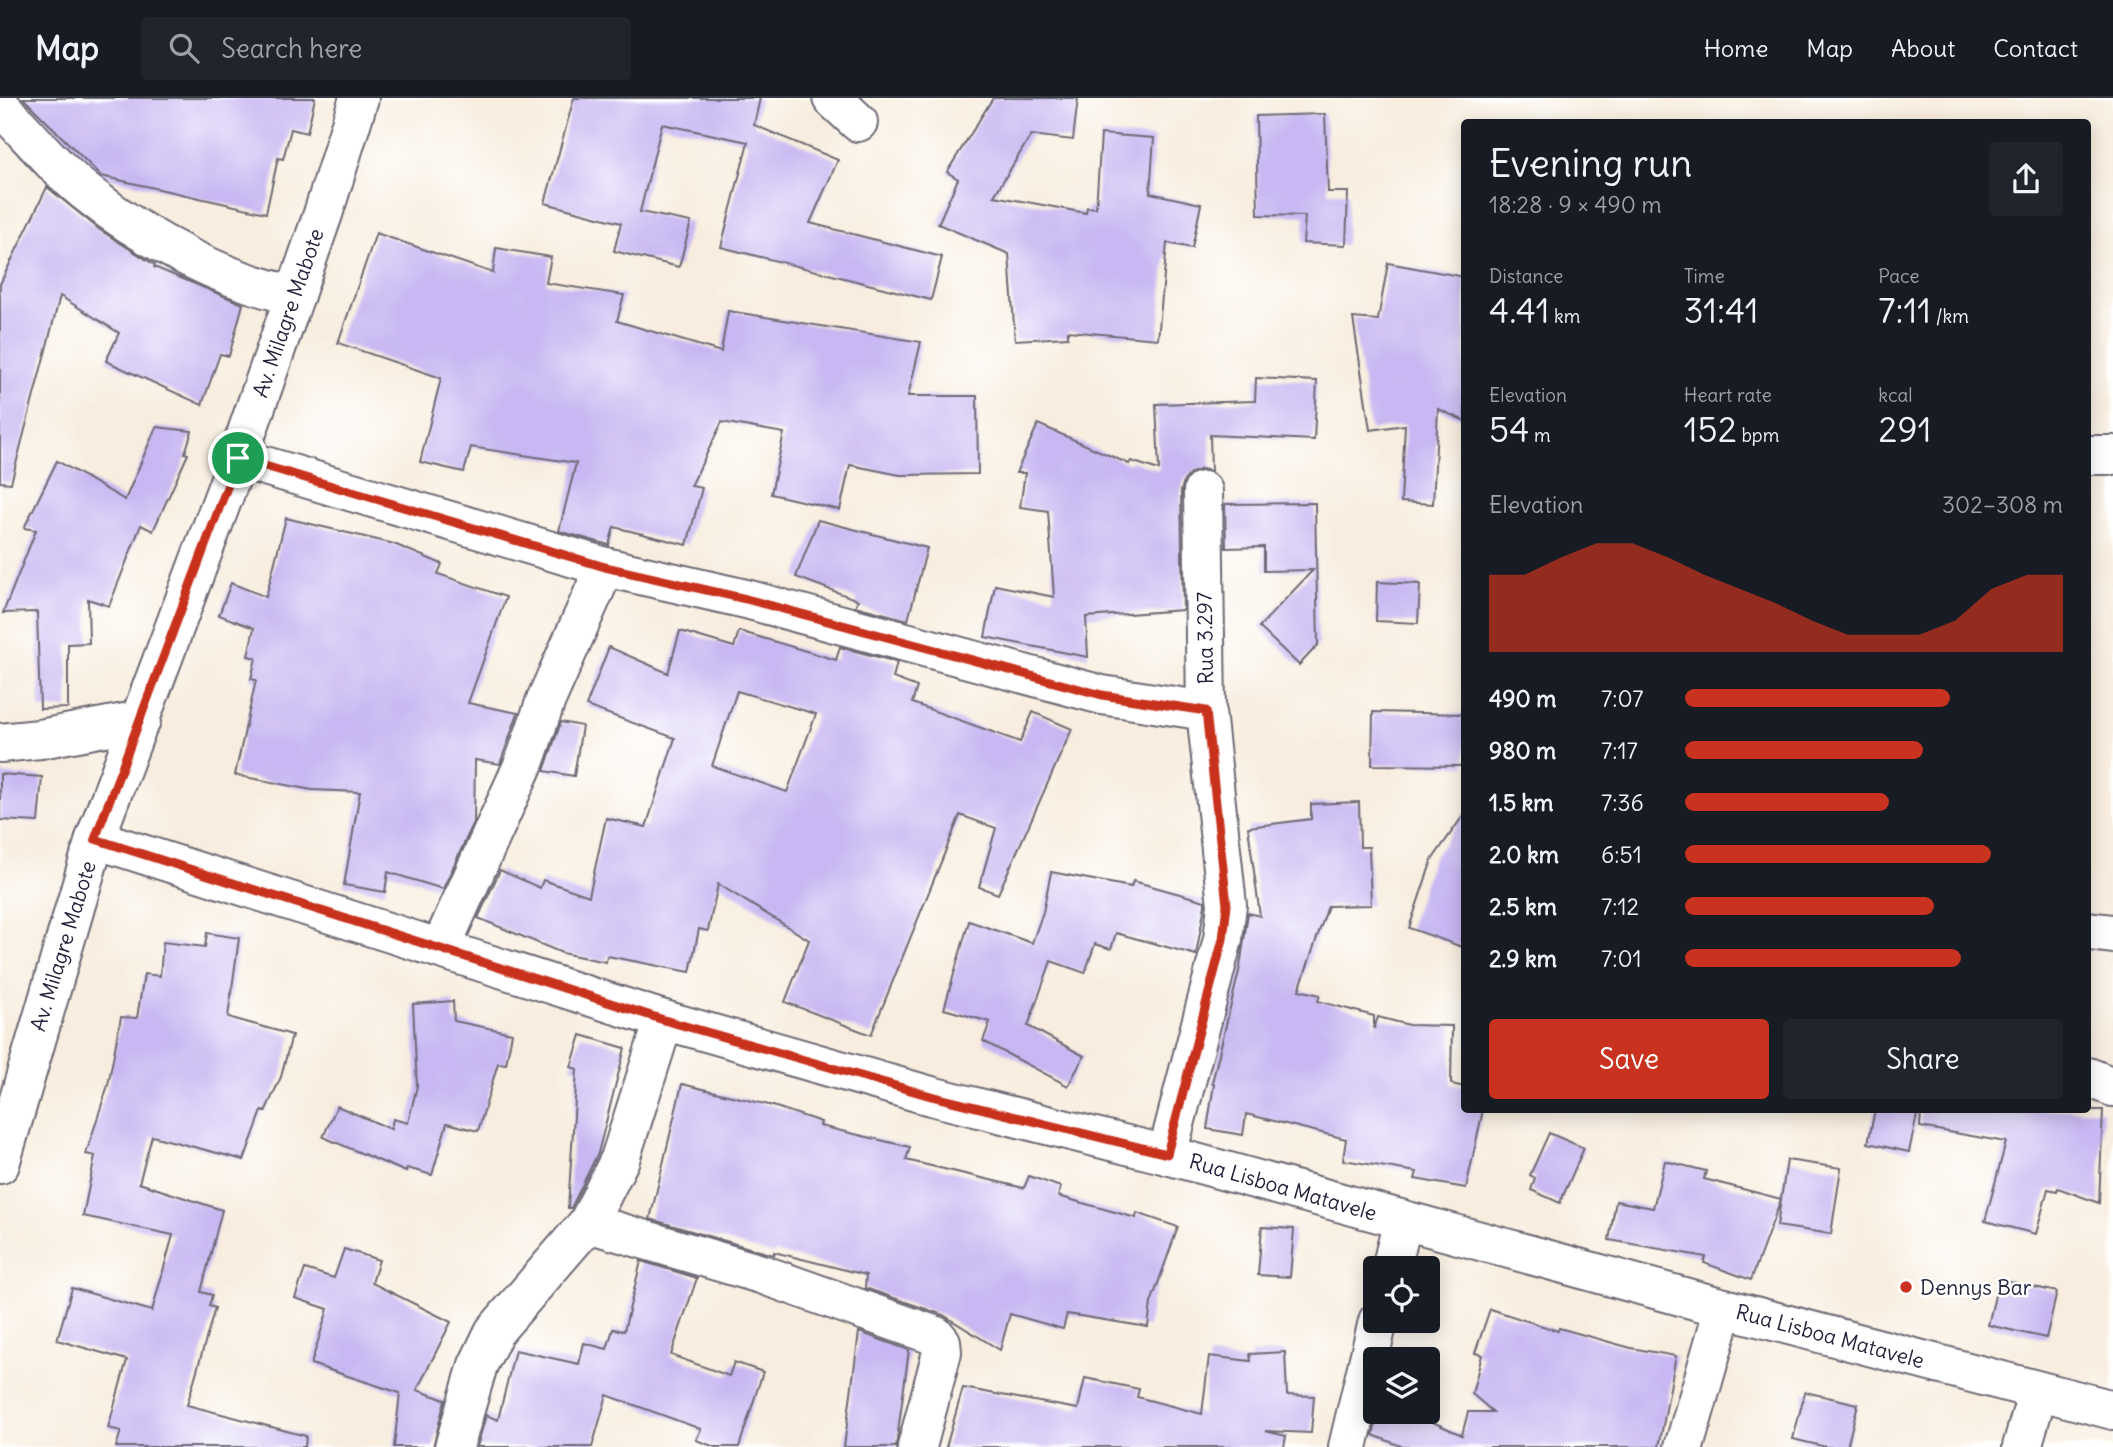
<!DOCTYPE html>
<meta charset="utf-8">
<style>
body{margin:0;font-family:Delius,sans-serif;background:#20242c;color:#f1f3f6;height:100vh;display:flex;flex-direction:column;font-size:26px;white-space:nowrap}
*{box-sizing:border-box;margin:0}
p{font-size:23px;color:#9ea1a6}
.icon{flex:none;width:38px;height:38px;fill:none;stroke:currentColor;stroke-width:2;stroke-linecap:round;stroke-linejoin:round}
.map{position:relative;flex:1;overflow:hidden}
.sheet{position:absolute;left:1461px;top:21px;width:630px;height:994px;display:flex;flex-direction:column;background:#171b24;border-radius:7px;box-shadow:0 4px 18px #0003}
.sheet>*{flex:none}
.buttons{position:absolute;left:1363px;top:1158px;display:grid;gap:14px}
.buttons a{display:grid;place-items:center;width:77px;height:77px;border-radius:7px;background:#171b24;box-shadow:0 4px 18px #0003;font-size:35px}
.pin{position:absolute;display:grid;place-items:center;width:60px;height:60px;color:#fff;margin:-30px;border:4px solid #fff;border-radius:50%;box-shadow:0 2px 7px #0007}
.round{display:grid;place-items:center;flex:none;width:74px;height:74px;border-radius:7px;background:#20242c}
.headline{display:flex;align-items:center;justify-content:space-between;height:119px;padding:0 28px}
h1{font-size:38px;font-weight:600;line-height:52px}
.figures{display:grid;grid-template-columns:repeat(3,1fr);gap:10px;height:119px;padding:7px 28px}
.figures div{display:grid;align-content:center}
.figures b{font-size:35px;font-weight:600}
.figures small{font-size:19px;font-weight:400}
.figures p{font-size:19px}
.chart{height:196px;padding:14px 28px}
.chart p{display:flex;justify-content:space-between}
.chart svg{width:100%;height:126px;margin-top:7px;fill:#c8321e;opacity:.7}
.cta{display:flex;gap:14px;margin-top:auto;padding:14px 28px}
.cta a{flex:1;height:80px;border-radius:7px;background:#c8321e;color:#fff;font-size:28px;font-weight:600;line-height:80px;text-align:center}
.cta a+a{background:#20242c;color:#f1f3f6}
ul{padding:0 28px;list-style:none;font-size:23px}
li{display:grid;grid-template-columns:112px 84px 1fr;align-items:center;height:52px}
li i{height:18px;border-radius:9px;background:#c8321e}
header{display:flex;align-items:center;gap:42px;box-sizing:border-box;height:98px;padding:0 35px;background:#171b24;border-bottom:2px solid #363941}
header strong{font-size:33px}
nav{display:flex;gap:38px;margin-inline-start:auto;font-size:24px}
.search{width:490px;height:63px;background:#20242c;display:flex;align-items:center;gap:18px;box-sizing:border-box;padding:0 24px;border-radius:7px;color:#9ea1a6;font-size:26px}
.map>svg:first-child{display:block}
</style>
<header>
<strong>Map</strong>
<div class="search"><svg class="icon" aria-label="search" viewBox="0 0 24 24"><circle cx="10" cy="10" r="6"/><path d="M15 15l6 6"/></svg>Search here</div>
<nav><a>Home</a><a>Map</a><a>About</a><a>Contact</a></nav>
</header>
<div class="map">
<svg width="2113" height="1349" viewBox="0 0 2113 1349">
<rect width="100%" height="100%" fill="#fff"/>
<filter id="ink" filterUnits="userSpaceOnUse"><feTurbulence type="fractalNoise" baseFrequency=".0143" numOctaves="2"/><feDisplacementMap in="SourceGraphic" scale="14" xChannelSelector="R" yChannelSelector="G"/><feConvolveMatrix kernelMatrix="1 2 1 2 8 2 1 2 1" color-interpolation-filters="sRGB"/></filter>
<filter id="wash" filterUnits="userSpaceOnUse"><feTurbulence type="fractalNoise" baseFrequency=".00686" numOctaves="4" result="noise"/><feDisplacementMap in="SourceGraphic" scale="28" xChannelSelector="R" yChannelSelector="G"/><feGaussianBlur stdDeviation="1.57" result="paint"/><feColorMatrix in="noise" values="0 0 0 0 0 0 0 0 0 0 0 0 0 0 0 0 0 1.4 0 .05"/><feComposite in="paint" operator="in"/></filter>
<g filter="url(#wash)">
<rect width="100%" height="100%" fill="#f8edde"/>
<g id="blocks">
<g fill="#c8b7f2" fill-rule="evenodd">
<path d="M23,0H315L307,35L291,31L283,61L278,60L266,115L101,78Z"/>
<path d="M574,0H760L754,27L838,62L810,125L942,159L931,202L721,149L748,44L662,26L640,114L691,124L679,169L614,153L621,125L545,105Z"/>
<path d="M993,0H1078L1073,42L1031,37L994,98L1086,115L1087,109L1096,110L1101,36L1154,40L1150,95L1201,106L1192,150L1167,145L1158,241L1068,233V239L1015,242L1009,156L938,126L958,81L947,74Z"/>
<path d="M1325,16L1328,94H1348L1346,147L1303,145L1305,118L1258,117L1256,18Z"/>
<path d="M47,89L100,132L155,167L154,169L243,206L229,258L220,256L202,307L106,263L119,235L60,198L11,385L0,384V186Z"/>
<path d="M376,135L493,175L496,150L551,159L546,185L624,197L617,223L721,254L728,213L921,244L908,298H977L978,376L900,377L850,367L840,412L771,396L784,335L722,324L691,388L702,390L687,447L614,429L609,447L559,433L576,365L471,349L464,374L420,364L441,280L338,245Z"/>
<path d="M1388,165L1465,179V323L1438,311L1433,406L1401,404L1405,327L1370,332L1353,220L1378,222Z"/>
<path d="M1256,280L1317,283L1314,342L1210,337L1211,373L1202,371L1191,375L1184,383L1181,393L1183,512L1086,519L1088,559L985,539L995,487L1054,499L1048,413L1020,409L1025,375H1016L1038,326L1129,366L1131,363L1159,372L1156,306L1255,303Z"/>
<path d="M156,329L192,333L185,355L188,356L153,433L141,427L109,508L88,501L89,545L68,546V610L40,611L37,514L3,515L36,432L24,430L57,363L125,402Z"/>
<path d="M1315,405L1318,547L1299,567L1259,529L1313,472L1264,473V449L1226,450L1225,406Z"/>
<path d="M286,420L394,446L442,466L438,476L506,499L468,605L518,615L500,666L475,662L474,724L443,791L388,774L385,794L344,787L360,694L312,692L235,677L256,582L251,581L256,560L248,558L254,530L219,517L231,485L266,499Z"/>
<path d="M818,422L927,450L908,522L855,508L858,502L796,479Z"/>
<path d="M1377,484L1420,486L1418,525L1376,523Z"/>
<path d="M680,533L734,549L739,533L836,562L840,549L897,564L893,580L917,589L912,605L1020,644L1033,614L1072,631L998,796L979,789L996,730L960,717L871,937L785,904L809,842L718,786L708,833L699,831L690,874L607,858L606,864L562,855L478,820L500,772L540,790L543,782L589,798L606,720L646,729L675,640L586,608L609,549L668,575ZM737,593L816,616L787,694L712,668Z"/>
<path d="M1373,614L1465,616V668L1372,667Z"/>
<path d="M561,624L582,628L574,678L544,673Z"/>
<path d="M0,676L42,679L38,724L0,722Z"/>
<path d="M1359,704L1360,749H1369L1371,807L1328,808L1299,892L1320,897L1318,903L1374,918V931L1378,919L1409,927L1452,928L1451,986L1465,989V1012H1483L1466,1090L1415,1081L1417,1074L1343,1062L1346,1041L1246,1016L1243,1037L1207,1031L1214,986L1212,985L1240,869L1248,815L1260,818L1248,729L1311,721V706Z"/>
<path d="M1465,715V850L1409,830L1432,762Z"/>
<path d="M1051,774L1131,789L1133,783L1205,803V807L1196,857L1116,835L1111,851L1095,846L1085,875L1051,863L1028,928L1084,958L1068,988L983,943L990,924L944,911L969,823L1032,845L1043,814Z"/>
<path d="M207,835L239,840L228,919L292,937L281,979L265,1014L262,1013L244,1062L152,1038L139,1085L222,1112L201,1194L212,1197L209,1208L215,1210L187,1307L306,1338L305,1349H116L121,1333L108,1330L127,1262L57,1242L72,1190L152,1213L173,1137L83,1118L95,1058L86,1056L108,987L121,919L137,920L144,876L160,878L163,844L205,849Z"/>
<path d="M453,903L454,923L512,935L506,966L498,965L478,1033L447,1025L432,1077L407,1070L406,1074L323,1039L337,1008L391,1031L393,1021L408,1025L417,988L413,906Z"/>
<path d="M581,937L625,950L598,1055L571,1110H568L577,971L571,969Z"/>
<path d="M682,986L773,1008L821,1024L820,1028L910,1049L906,1062L1024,1090L1029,1078L1061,1089L1058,1098L1136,1120L1137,1115L1178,1129L1151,1205L1148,1229L1067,1216L1063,1231L1010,1216L1000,1252L943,1217L865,1190L866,1177L774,1154V1157L650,1121Z"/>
<path d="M1875,1012H1918L1909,1054L1868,1045Z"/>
<path d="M1921,1012H2103L2099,1105L2058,1090L2057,1093L2048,1091L2036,1136L1985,1123L2006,1044L1920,1029Z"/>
<path d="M1549,1035L1584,1050L1560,1105L1531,1092L1535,1080L1530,1077Z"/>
<path d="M1787,1062L1841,1070L1831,1136L1777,1128L1781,1101L1751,1182L1704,1165L1706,1159L1609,1142L1616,1103L1653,1110L1665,1063L1706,1073L1704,1081L1781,1101Z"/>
<path d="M1262,1129L1294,1131L1290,1179L1258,1177Z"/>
<path d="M344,1151L379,1162L372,1185L451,1224L417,1292L445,1302L433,1349H394L400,1295L311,1266L328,1211L295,1200L305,1171L334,1180Z"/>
<path d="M641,1163L697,1180L671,1257L729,1278L734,1264L763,1274L739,1349H715L696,1342L701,1331L607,1297L592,1349H477L486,1317L498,1322L515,1252L579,1266L584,1245L607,1251L613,1231L624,1233Z"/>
<path d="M1999,1181L2057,1194L2046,1240L1988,1227Z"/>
<path d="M1490,1211L1558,1233L1559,1230L1631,1250L1676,1258L1659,1349H1403L1373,1337L1379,1314H1410L1462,1337L1468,1314H1493L1472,1296L1482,1257L1475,1255Z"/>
<path d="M859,1234L909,1252L896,1349H844Z"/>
<path d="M1285,1254L1287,1297L1314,1298L1311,1335L1265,1333L1286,1338L1284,1349H946L963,1290L1078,1311L1085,1280L1139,1291L1137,1299L1202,1316L1209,1258L1251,1263L1250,1256Z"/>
<path d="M1805,1294L1858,1306L1847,1349H1826L1793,1341Z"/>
</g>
</g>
</g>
<g filter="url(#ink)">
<use href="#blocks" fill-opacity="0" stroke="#6d6974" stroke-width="2"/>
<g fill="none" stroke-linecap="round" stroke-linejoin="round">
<defs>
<g id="minor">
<path d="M832,0L858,24"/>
<path d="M0,8C30,38 57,73 92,99C145,141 228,185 295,197"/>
<path d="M2088,357H2113"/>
<path d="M238,360L605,469L746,501L1102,597L1206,613"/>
<path d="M0,645L40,641L141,622"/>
<path d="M95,741L664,922L931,998L1167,1057L1724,1210L2113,1312"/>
<path d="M2088,833L2113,836"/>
<path d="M441,849L524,665L546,602L605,469"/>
<path d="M2088,979L2113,989"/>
<path d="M1167,1057L1223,841L1227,807L1206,613L1203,393"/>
<path d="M588,1125L761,1176L936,1238L941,1244L942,1254L917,1349"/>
<path d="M1391,1171L1403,1122"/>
<path d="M454,1349L478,1267L494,1234L588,1125L620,1061L664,922"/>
<path d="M1348,1349L1378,1223"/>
<path d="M1684,1349L1724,1210"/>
<path d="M2022,1349L2038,1293"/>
</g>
<path id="tertiary" d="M0,1066L95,741L238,360L323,116L359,0"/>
</defs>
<use href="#minor" stroke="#6d6974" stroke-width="42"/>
<use href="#tertiary" stroke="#6d6974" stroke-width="42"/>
<use href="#minor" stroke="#fff" stroke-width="38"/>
<use href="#tertiary" stroke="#fff" stroke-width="38"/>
</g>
</g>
<g fill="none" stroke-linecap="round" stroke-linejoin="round" filter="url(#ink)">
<defs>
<path id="route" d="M238,360L605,469L746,501L1102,597L1206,613L1227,807L1223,841L1167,1056L931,998L664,922L95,741Z"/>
</defs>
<use href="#route" stroke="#fff" stroke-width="14"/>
<use href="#route" stroke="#c8321e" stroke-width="9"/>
</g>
<circle fill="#c8321e" stroke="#fff" stroke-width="2.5" cx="1906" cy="1189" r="7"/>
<g text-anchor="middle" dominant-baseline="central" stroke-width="5" stroke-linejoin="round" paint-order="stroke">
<g font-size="21" fill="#22223b" stroke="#fff">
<text transform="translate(288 215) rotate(-71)">Av. Milagre Mabote</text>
<text transform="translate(1205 540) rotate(-91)">Rua 3.297</text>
<text transform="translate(63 848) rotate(-73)">Av. Milagre Mabote</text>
<text transform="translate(1283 1089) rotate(16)">Rua Lisboa Matavele</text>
<text transform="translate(1830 1238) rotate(15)">Rua Lisboa Matavele</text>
</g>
<g font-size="21" fill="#22223b" stroke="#fff" text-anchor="start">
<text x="1920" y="1189">Dennys Bar</text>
</g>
</g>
</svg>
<div class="buttons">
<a><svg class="icon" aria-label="locate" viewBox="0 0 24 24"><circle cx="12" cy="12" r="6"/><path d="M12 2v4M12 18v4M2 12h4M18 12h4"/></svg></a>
<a><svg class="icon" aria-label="layers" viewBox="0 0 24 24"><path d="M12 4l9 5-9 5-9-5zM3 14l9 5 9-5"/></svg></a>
</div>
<div class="pin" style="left:238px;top:360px;background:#1e9e55"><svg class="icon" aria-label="arrive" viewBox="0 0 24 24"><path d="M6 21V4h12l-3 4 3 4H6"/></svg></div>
<section class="sheet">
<div class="headline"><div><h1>Evening run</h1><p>18:28 · 9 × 490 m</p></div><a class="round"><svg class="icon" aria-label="share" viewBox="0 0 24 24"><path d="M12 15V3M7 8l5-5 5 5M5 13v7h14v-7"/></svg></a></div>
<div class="figures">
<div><p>Distance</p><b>4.41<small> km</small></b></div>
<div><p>Time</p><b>31:41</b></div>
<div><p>Pace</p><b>7:11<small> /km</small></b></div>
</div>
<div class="figures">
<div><p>Elevation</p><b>54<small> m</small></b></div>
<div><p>Heart rate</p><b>152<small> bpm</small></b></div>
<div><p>kcal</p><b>291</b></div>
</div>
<div class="chart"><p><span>Elevation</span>302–308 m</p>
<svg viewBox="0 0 160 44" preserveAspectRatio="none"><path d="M0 44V17L10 17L20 11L30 6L40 6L50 11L60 17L70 22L80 27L90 33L100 38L110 38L120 38L130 33L140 22L150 17L160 17V44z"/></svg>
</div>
<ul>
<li><b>490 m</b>7:07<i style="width:70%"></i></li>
<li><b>980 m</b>7:17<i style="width:63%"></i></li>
<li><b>1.5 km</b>7:36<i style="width:54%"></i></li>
<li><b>2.0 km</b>6:51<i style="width:81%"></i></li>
<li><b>2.5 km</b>7:12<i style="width:66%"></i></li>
<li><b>2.9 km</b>7:01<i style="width:73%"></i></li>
</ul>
<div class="cta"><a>Save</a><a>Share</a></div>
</section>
</div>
